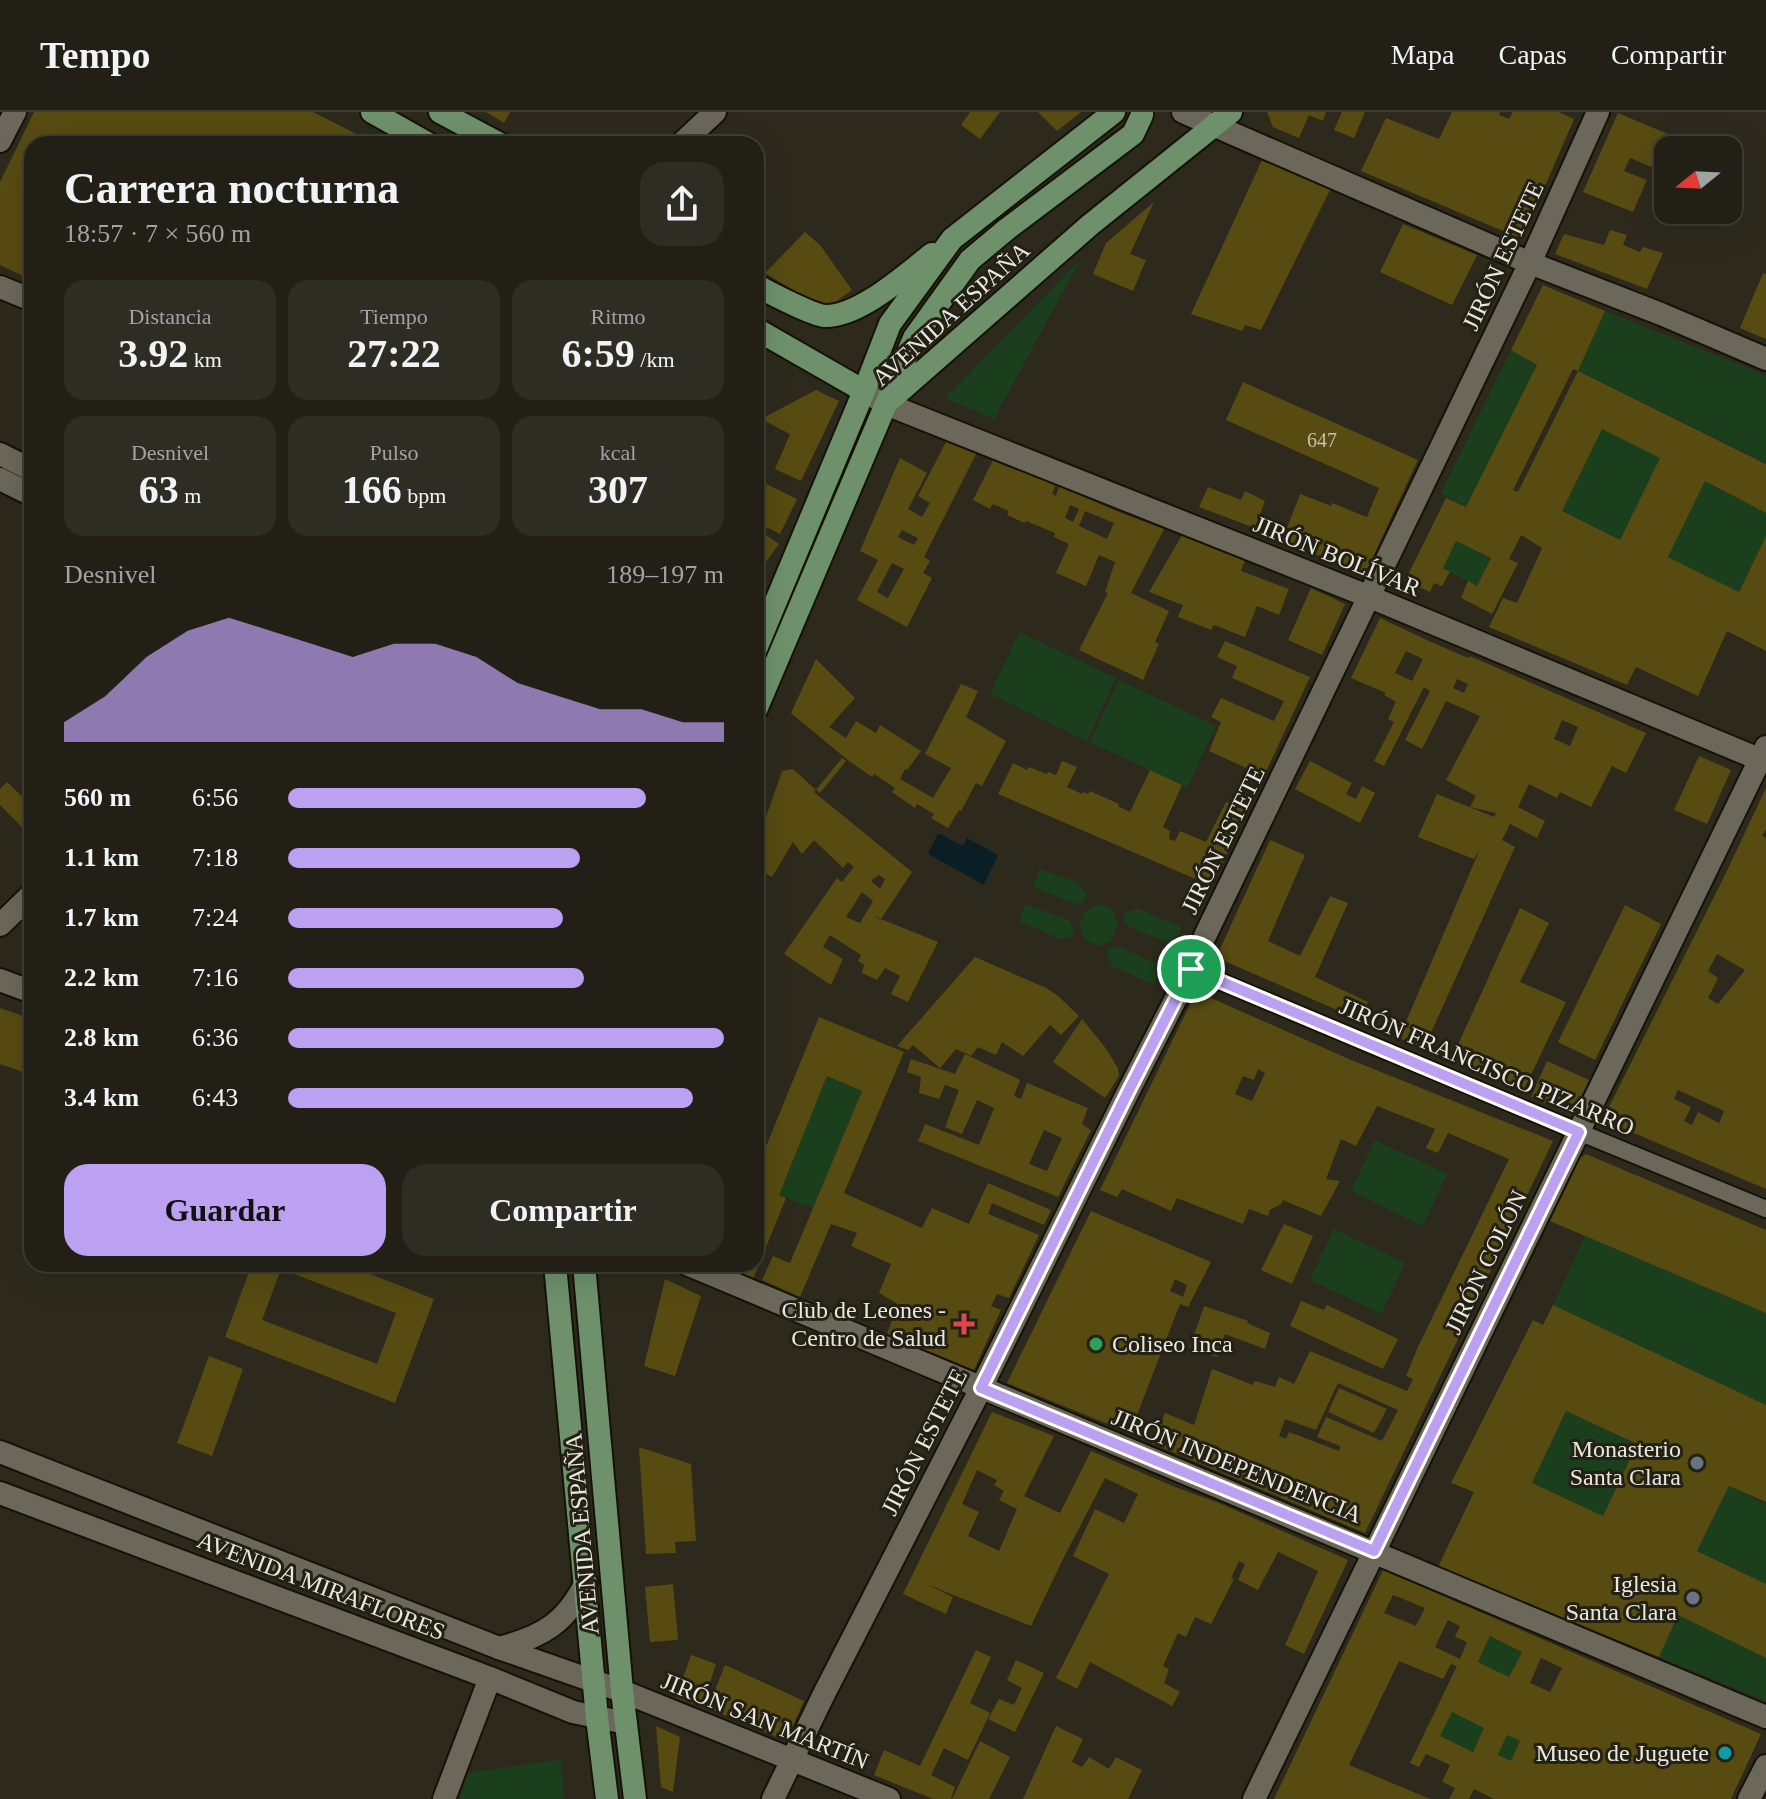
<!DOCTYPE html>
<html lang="es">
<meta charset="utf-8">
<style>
body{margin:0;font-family:"Times New Roman",serif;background:#2e2d23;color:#f1f3f6;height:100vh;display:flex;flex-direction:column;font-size:30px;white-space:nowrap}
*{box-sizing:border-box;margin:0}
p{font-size:26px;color:#a2a3a1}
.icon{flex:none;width:44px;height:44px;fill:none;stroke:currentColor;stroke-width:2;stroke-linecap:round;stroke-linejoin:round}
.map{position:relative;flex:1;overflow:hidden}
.sheet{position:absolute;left:24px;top:24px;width:740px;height:1136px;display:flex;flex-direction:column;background:#222016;border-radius:24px;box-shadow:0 8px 32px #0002,0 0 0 2px #3f3e35}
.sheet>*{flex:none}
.needle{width:52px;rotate:252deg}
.fabs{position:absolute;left:1654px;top:24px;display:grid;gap:16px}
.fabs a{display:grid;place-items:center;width:88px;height:88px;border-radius:16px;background:#222016;box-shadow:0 8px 32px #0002,0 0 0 2px #3f3e35;font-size:40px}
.pin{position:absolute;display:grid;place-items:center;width:68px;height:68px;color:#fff;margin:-34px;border:4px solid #fff;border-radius:50%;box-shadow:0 2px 8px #0007}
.round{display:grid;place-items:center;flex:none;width:84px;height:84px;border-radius:24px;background:#2e2d23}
.headline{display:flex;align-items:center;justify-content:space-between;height:136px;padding:0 40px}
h1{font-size:44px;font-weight:700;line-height:60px}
.figures{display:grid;grid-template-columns:repeat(3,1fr);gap:12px;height:136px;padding:8px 40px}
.figures div{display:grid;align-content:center;border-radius:20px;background:#2e2d23;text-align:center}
.figures b{font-size:40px;font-weight:700}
.figures small{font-size:22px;font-weight:400}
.figures p{font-size:22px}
.chart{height:224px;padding:16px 40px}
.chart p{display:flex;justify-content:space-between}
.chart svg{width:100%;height:144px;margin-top:8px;fill:#bca0f2;opacity:.7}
.primary-button{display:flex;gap:16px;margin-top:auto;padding:16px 40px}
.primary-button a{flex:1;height:92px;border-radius:24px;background:#bca0f2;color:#111;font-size:32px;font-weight:700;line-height:92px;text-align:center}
.primary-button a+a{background:#2e2d23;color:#f1f3f6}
ul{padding:0 40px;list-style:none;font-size:26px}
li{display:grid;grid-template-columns:128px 96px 1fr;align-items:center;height:60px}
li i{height:20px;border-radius:10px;background:#bca0f2}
header{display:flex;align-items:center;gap:48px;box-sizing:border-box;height:112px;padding:0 40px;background:#222016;border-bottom:2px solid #3f3e35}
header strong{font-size:38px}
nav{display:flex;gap:44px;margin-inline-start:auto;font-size:28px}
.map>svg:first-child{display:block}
</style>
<header>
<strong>Tempo</strong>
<nav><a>Mapa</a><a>Capas</a><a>Compartir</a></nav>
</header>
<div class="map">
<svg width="1766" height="1687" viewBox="0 0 1766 1687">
<rect width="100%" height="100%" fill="#2d2a1d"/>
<g fill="#1b3e1d">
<path d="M1081,147L994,307L945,286Z"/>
<path d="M1605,199L1766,263V351L1578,259Z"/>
<path d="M1511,238L1537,253L1466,395L1441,381Z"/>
<path d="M1602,317L1660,346L1620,428L1562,399Z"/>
<path d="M1705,369L1766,401V424L1739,480L1668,445Z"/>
<path d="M1456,429L1491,446L1477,474L1443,456Z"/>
<path d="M1019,520L1116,566L1087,629L990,582Z"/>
<path d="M1119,568L1216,614L1187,676L1090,630Z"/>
<path d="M1040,757L1077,770L1087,782L1084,790L1076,792L1033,775Z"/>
<path d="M1025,792L1069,808L1074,817L1072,825L1060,827L1019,809Z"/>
<path d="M1100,792L1112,797L1118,811L1111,829L1099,834L1085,828L1079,814L1085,799Z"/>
<path d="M1136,796L1182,815L1172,833L1128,814L1123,807L1125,801Z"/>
<path d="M1120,835L1164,855L1155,873L1112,854L1107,842L1110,836Z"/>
<path d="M827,964L862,979L813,1096L779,1083Z"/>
<path d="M1375,1028L1447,1062L1423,1114L1351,1079Z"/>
<path d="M1334,1117L1405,1151L1381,1202L1310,1168Z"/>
<path d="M1585,1124L1766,1201V1293L1553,1193Z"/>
<path d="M1566,1299L1637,1332L1603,1404L1532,1371Z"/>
<path d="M1729,1374L1766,1392V1472L1697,1439Z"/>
<path d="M1678,1503L1766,1546V1589L1659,1545Z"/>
<path d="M1490,1524L1522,1540L1509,1565L1478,1550Z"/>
<path d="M1452,1600L1484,1616L1473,1640L1440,1624Z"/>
<path d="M1507,1623L1520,1629L1511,1649L1498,1643Z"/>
<path d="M561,1647L564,1687H460L468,1661Z"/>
</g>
<path fill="#091e25" d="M938,721L963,734L967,726L998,743L984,773L928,742Z"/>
<g fill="#574b12" fill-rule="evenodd">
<path d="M34,0H313L376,32H32V168L0,153V70Z"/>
<path d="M486,0H510L504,11Z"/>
<path d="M970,0H1000L980,27L961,13Z"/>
<path d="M1038,0H1081L1057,19Z"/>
<path d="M1267,0H1326L1323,9L1309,3L1299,26L1273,15Z"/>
<path d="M1342,0H1365L1354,26L1334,18Z"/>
<path d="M1452,0H1500L1499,3L1509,7L1513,0H1558L1574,7L1522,127L1361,59L1386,6L1439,27Z"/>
<path d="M1618,1L1668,22L1654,56L1630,46L1624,59L1647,68L1633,100L1583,80Z"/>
<path d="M1263,46L1331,76L1261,218L1245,213L1242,219L1191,202Z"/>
<path d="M1154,90L1130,142L1146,148L1133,179L1093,162L1106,131Z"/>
<path d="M1403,112L1477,143L1452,193L1380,160Z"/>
<path d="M1610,118L1627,123L1623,133L1640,140L1643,135L1663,141L1647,177L1555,142L1564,122L1604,133Z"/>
<path d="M805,120L820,133L852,178L837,189L819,194L765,161Z"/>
<path d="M1763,161L1766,162V227L1740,216Z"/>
<path d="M1543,173L1605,199L1578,259L1766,352V401L1705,369L1668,445L1739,480L1766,424V539L1727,519L1698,584L1636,555L1627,573L1489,515L1503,486L1517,491L1542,436L1521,423L1509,447L1518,451L1492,502L1461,486L1468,469L1477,474L1491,446L1456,429L1443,456L1450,460L1442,474L1434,471L1430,480L1409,470L1413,463L1409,461L1446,386L1466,395L1537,253L1511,238ZM1573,257L1578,259L1518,380L1513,378ZM1602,317L1660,346L1620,428L1562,399Z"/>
<path d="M1243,270L1418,348L1365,462L1282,429L1300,382L1331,394L1332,391L1367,405L1379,376L1226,308Z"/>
<path d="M816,278L839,289L801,369L775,357L790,322L761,307Z"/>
<path d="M948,326L977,340L924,445L930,449L923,461L932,466L907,515L857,488L878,448L860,439L900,346L927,361L908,397L922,405L930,391L918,384ZM902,418L918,426L914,433L898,425ZM892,451L904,457L888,486L877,480Z"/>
<path d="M994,346L1056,372L1052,382L1056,384L1059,374L1119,400L1164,417L1131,481L1169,499L1155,530L1159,532L1143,568L1079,538L1108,481L1105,480L1115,450L1099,443L1086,474L1056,461L1069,432L1054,425L1055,421L1026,409L1025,411L1007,403L1009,399L993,392L990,397L973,388ZM1070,393L1079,397L1073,410L1065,406ZM1085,399L1114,411L1107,427L1079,414Z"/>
<path d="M756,367L797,387L780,422L756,410Z"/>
<path d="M1208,375L1241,388L1245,379L1265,389L1255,416L1199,395Z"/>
<path d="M756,416L779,432L756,464Z"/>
<path d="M1182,423L1245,448L1241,459L1289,477L1279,503L1257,494L1245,525L1214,513L1211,518L1178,505L1183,493L1149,480Z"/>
<path d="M1311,476L1345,492L1322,543L1288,528Z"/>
<path d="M1380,506L1431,530L1468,546L1470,544L1646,621L1626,661L1612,654L1591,695L1560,680L1557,686L1529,672L1518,695L1545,709L1537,726L1510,712L1502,728L1515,735L1424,936L1399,926L1480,737L1474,747L1418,725L1437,682L1494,705L1496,701L1470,695L1476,684L1446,668L1480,604L1446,589L1422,637L1405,628L1430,579L1424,575L1384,654L1374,649L1394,610L1388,607L1396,590L1384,583L1386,581L1351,566ZM1406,539L1423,547L1412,569L1395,561ZM1457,567L1468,572L1464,581L1453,576ZM1562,608L1578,615L1570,634L1554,627Z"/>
<path d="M1225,529L1310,565L1264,664L1209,639L1221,610L1211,605L1221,586L1274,609L1284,589L1232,566L1237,554L1217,545Z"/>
<path d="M816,547L855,586L829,615L846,626L856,609L876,621L880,613L921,639L907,658L905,657L900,667L933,686L951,656L925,642L961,572L978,579L966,605L1006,629L982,674L976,671L961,699L959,698L948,716L931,706L934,702L917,692L915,696L892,680L895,676L874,662L872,665L849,649L791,601Z"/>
<path d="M1699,644L1731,658L1707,712L1674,698Z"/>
<path d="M842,646L846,649L820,681L816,678Z"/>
<path d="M1062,649L1077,655L1067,675L1082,682L1083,680L1088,682L1090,679L1119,692L1118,694L1130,700L1150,658L1182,673L1163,715L1170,719L1169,727L1175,729L1180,719L1206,730L1226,690L1247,698L1212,774L998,682L1013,651L1027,658L1029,655L1047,662L1048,660L1056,663Z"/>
<path d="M1310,649L1352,671L1346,682L1356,687L1362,674L1375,681L1360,711L1295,677Z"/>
<path d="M793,657L816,678L814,680L912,760L881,807L871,802L881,808V807L938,830L908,890L891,882L900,864L885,856L877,868L862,861L864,853L858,849L861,843L830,823L823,835L843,847L831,873L784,842L837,766L842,770L854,755L848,750L843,756L814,728L802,742L793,730L772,765L756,755V723L765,708L782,659ZM879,763L885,767L880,777L871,769ZM862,780L873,789L860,811L846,805Z"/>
<path d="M7,670L32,694V725L0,693V677Z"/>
<path d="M1766,676V717L1762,724L1766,726V1077L1608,1010L1605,1003L1725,763ZM1717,842L1745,858L1718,892L1708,886L1718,866L1708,859ZM1678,978L1724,999L1719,1011L1698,1000L1692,1013L1684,1009L1691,995L1674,987Z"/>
<path d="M1270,728L1305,743L1268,829L1300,844L1330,784L1348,791L1315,865L1368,890L1360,908L1222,848L1220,837Z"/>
<path d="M1625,793L1661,812L1595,948L1558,930Z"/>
<path d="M1520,796L1549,811L1520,870L1566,890L1523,979L1451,948Z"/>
<path d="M975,845L1046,876L1058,884L1079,904L1061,923L1050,913L1023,944L1002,930L996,943L978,935L971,944L956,937L940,956L913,933L908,938L897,934Z"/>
<path d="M1202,882L1351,948L1553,1029L1365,1421L1151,1331L1165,1301L1194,1313L1212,1257L1253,1273L1255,1269L1275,1275L1279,1265L1294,1272L1310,1239L1407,1279L1413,1267L1406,1264L1418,1235L1509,1047L1448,1021L1438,1041L1426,1036L1435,1017L1377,994L1356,1034L1341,1027L1326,1067L1340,1069L1321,1104L1283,1088L1281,1092L1270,1098L1268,1104L1249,1097L1243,1112L1177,1086L1171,1099L1122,1077L1117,1085L1100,1078L1193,886ZM1258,957L1265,961L1252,989L1235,982L1243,964L1254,968ZM1338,1271L1398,1298L1382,1329L1326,1305L1317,1325L1340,1334L1339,1339L1289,1320L1286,1327L1279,1324L1285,1307L1316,1318Z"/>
<path d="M0,896L32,907V920L26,961L0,952Z"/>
<path d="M819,905L904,940L844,1081L922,1116L932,1096L969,1112L988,1071L1051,1098L1044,1113L992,1091L988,1102L1039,1123L1009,1186L997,1182L991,1194L1001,1198L974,1258L887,1222L898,1192L879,1181L891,1152L851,1134L857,1121L831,1112L800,1185L762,1168L773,1144L790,1151L862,979L827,964L779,1083L786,1086L753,1167L717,1152H756V1059Z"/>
<path d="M1082,907L1104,934L1118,956L1119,964L1105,986L1053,950Z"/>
<path d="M965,942L1020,968L1014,984L1021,987L1027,971L1088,996L1082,1012L1091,1018L1058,1085L918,1029L925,1012L979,1033L994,996L977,988L962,1022L945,1015L959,978L945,973L939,987L919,981L921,965L907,960L911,947L955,962ZM1044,1018L1062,1026L1047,1059L1029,1052Z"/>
<path d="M1547,949L1589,968L1573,1004L1531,985Z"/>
<path d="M1586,1042L1766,1118V1201L1550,1109L1580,1046Z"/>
<path d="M1091,1099L1211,1150L1188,1195L1180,1192L1130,1321L1007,1271ZM1175,1167L1187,1173L1183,1185L1170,1179Z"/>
<path d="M1284,1112L1313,1124L1292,1172L1261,1158Z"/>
<path d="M252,1152H345L434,1187L395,1291L225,1225ZM281,1157L396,1201L377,1252L262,1208Z"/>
<path d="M665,1167L701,1184L675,1264L644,1254Z"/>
<path d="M1301,1189L1324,1198L1327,1193L1398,1227L1383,1257L1290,1214Z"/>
<path d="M1553,1193L1766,1293V1390L1729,1374L1697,1439L1766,1472V1546L1678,1503L1659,1545L1438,1455L1474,1380L1451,1371L1533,1208L1543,1213ZM1566,1299L1637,1332L1603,1404L1532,1371Z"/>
<path d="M1204,1194L1248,1209L1247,1211L1270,1221L1265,1237L1225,1222L1217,1245L1190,1235Z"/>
<path d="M209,1244L243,1257L212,1344L177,1331Z"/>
<path d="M1339,1276L1387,1297L1374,1321L1328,1300Z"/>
<path d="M992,1300L1054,1324L1024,1384L1060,1401L1091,1339L1175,1375L1219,1391L1348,1448L1304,1542L1285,1533L1318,1459L1278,1440L1258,1478L1238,1468L1245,1452L1239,1449L1231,1466L1234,1467L1211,1512L1195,1505L1186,1525L1178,1521L1163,1554L1169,1557L1164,1571L1180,1580L1172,1594L1090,1550L1077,1577L1056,1566L1109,1462L1073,1444L1095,1397L1124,1411L1138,1382L1105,1366L1063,1447L1031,1514L926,1472L953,1485L946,1502L903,1482ZM977,1358L997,1368L994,1373L1004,1379L999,1388L1017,1397L999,1439L968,1424L979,1400L962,1392Z"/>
<path d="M639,1335L691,1352L696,1429L675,1430L676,1441L646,1442Z"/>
<path d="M1383,1458L1761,1622L1731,1687H1494L1474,1677L1469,1687H1449L1455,1676L1442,1670L1450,1653L1426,1642L1419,1655L1410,1651L1457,1554L1451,1552L1443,1567L1399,1549L1349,1653L1430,1687H1274ZM1393,1483L1425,1496L1416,1514L1384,1501ZM1448,1508L1460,1514L1455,1525L1467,1530L1460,1547L1435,1535ZM1490,1524L1522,1540L1509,1565L1478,1550ZM1541,1546L1562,1556L1550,1580L1530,1571ZM1452,1600L1484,1616L1473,1640L1440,1624ZM1507,1623L1520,1629L1511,1649L1498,1643Z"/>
<path d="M673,1472L678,1528L650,1530L645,1475Z"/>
<path d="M976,1538L991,1545L970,1591L990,1601L968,1648L944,1636L931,1663L955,1675L951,1687H933L874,1663L884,1638L920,1654Z"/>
<path d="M691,1543L716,1552L702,1595L676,1586Z"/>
<path d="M1016,1548L1044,1561L1015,1620L988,1607L999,1587L1014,1593L1022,1576L1007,1568Z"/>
<path d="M725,1553L804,1589L786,1629L708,1596Z"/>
<path d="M656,1614L680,1625L673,1680L661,1675Z"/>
<path d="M1056,1614L1083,1627L1072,1650L1082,1655L1089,1645L1109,1657L1116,1645L1142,1658L1128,1687H1023Z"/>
<path d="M980,1629L1010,1645L989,1687H952Z"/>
</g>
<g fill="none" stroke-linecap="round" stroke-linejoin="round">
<defs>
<path id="pedestrian" d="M1191,857L1579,1020L1766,1097"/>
<g id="minor">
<path d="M1183,0L1530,151L1661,202L1766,247"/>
<path d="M0,29L15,0"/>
<path d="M681,32L715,0"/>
<path d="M0,175L32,188"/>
<path d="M0,868L32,880"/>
<path d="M687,1152L1766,1605"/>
<path d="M444,1687L490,1566"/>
<path d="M773,1687L824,1582L981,1276L1128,980L1191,857L1205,824L1530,151L1598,0"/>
<path d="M1254,1687L1766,635"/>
<path d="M1749,1687L1766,1654"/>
</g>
<g id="tertiary">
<path d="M864,279L886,292L1370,485L1766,650"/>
<path d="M0,342L32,358"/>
<path d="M0,367L32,383"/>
<path d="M0,813L32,782"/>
<path d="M622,1579L889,1687"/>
</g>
<g id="secondary">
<path d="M0,1340L499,1536L622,1579"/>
<path d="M0,1381L490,1566L573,1600L626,1611"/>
<path d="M499,1536C542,1525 566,1511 586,1470"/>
</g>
<g id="primary">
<path d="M372,0L429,32"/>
<path d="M440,0L500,32"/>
<path d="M756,173C768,180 812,203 825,204C859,205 905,163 932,142"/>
<path d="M756,217L864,279"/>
<path d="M890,288L1090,113L1231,0"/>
<path d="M756,537L864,279L890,212L952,127L1114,0"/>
<path d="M756,598L914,226L970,148L1007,117L1133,22L1142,3V0"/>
<path d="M555,1152L597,1606L607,1687"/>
<path d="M584,1152L622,1579L635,1687"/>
</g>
</defs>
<use href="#pedestrian" stroke="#151207" stroke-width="20"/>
<use href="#minor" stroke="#151207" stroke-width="26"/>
<use href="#tertiary" stroke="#151207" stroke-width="26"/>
<use href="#secondary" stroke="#151207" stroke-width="26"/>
<use href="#primary" stroke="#151207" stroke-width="26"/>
<use href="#pedestrian" stroke="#6b675a" stroke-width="16"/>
<use href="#minor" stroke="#6b675a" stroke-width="22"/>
<use href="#tertiary" stroke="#6b675a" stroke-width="22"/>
<use href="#secondary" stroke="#6b675a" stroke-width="22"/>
<use href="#primary" stroke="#6e916b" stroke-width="22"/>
</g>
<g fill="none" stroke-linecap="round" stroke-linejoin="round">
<defs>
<path id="route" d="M1191,857L1579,1020L1374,1439L981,1276L1128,980Z"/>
</defs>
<use href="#route" stroke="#fff" stroke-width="16"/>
<use href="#route" stroke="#bca0f2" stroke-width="10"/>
</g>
<path fill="#e0444e" stroke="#232014" stroke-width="3" d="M960 1200h8v8h8v8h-8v8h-8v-8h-8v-8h8z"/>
<circle fill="#2e9e5b" stroke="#232014" stroke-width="3" cx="1096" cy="1232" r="8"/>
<g fill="#6b7280" stroke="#232014" stroke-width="3">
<circle cx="1697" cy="1351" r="8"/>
<circle cx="1693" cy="1486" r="8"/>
</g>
<circle fill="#0f9aa8" stroke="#232014" stroke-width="3" cx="1725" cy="1641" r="8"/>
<g text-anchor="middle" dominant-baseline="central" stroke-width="6" stroke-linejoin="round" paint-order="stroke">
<g font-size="20" fill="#c4c0ac">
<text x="1322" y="328">647</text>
</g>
<g font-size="24" fill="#e9e7df" stroke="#232014">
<text transform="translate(1503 144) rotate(-65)">JIRÓN ESTETE</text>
<text transform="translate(951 202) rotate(-42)">AVENIDA ESPAÑA</text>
<text transform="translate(1337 444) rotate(22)">JIRÓN BOLÍVAR</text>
<text transform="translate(1223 728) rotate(-64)">JIRÓN ESTETE</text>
<text transform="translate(1487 955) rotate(23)">JIRÓN FRANCISCO PIZARRO</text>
<text transform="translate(1486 1150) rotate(-64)">JIRÓN COLÓN</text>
<text transform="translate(924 1330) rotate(-63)">JIRÓN ESTETE</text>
<text transform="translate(1237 1354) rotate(22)">JIRÓN INDEPENDENCIA</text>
<text transform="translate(582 1422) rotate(-95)">AVENIDA ESPAÑA</text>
<text transform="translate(321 1474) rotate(21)">AVENIDA MIRAFLORES</text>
<text transform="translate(765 1609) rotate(22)">JIRÓN SAN MARTÍN</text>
</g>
<g font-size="24" fill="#e9e7df" stroke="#232014" text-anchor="end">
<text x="946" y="1198">Club de Leones -<tspan x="946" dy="28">Centro de Salud</tspan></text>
<text x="1112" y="1232" text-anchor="start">Coliseo Inca</text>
<text x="1681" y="1337">Monasterio<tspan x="1681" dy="28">Santa Clara</tspan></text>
<text x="1677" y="1472">Iglesia<tspan x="1677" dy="28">Santa Clara</tspan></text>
<text x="1709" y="1641">Museo de Juguete</text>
</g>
</g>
</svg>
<div class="fabs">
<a><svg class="needle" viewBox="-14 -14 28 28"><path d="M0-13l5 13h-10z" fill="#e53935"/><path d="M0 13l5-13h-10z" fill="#a2a3a1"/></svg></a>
</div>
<div class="pin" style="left:1191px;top:857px;background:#1e9e55"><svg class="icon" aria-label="arrive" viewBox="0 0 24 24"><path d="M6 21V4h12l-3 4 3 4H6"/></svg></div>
<section class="sheet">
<div class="headline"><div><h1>Carrera nocturna</h1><p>18:57 · 7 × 560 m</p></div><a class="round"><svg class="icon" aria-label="share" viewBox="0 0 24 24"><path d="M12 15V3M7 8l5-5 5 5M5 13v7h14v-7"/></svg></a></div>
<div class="figures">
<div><p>Distancia</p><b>3.92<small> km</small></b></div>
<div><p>Tiempo</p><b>27:22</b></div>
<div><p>Ritmo</p><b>6:59<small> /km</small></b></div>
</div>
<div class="figures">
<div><p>Desnivel</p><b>63<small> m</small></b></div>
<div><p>Pulso</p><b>166<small> bpm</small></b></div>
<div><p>kcal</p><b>307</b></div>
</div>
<div class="chart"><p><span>Desnivel</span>189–197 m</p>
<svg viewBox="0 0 160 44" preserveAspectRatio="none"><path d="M0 44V38L10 30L20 18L30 10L40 6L50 10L60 14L70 18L80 14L90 14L100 18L110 26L120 30L130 34L140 34L150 38L160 38V44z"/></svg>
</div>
<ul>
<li><b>560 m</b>6:56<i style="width:82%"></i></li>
<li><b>1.1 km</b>7:18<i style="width:67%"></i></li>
<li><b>1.7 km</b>7:24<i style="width:63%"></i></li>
<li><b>2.2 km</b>7:16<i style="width:68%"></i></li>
<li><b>2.8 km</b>6:36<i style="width:100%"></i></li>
<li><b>3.4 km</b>6:43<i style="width:93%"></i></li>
</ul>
<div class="primary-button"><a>Guardar</a><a>Compartir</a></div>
</section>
</div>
